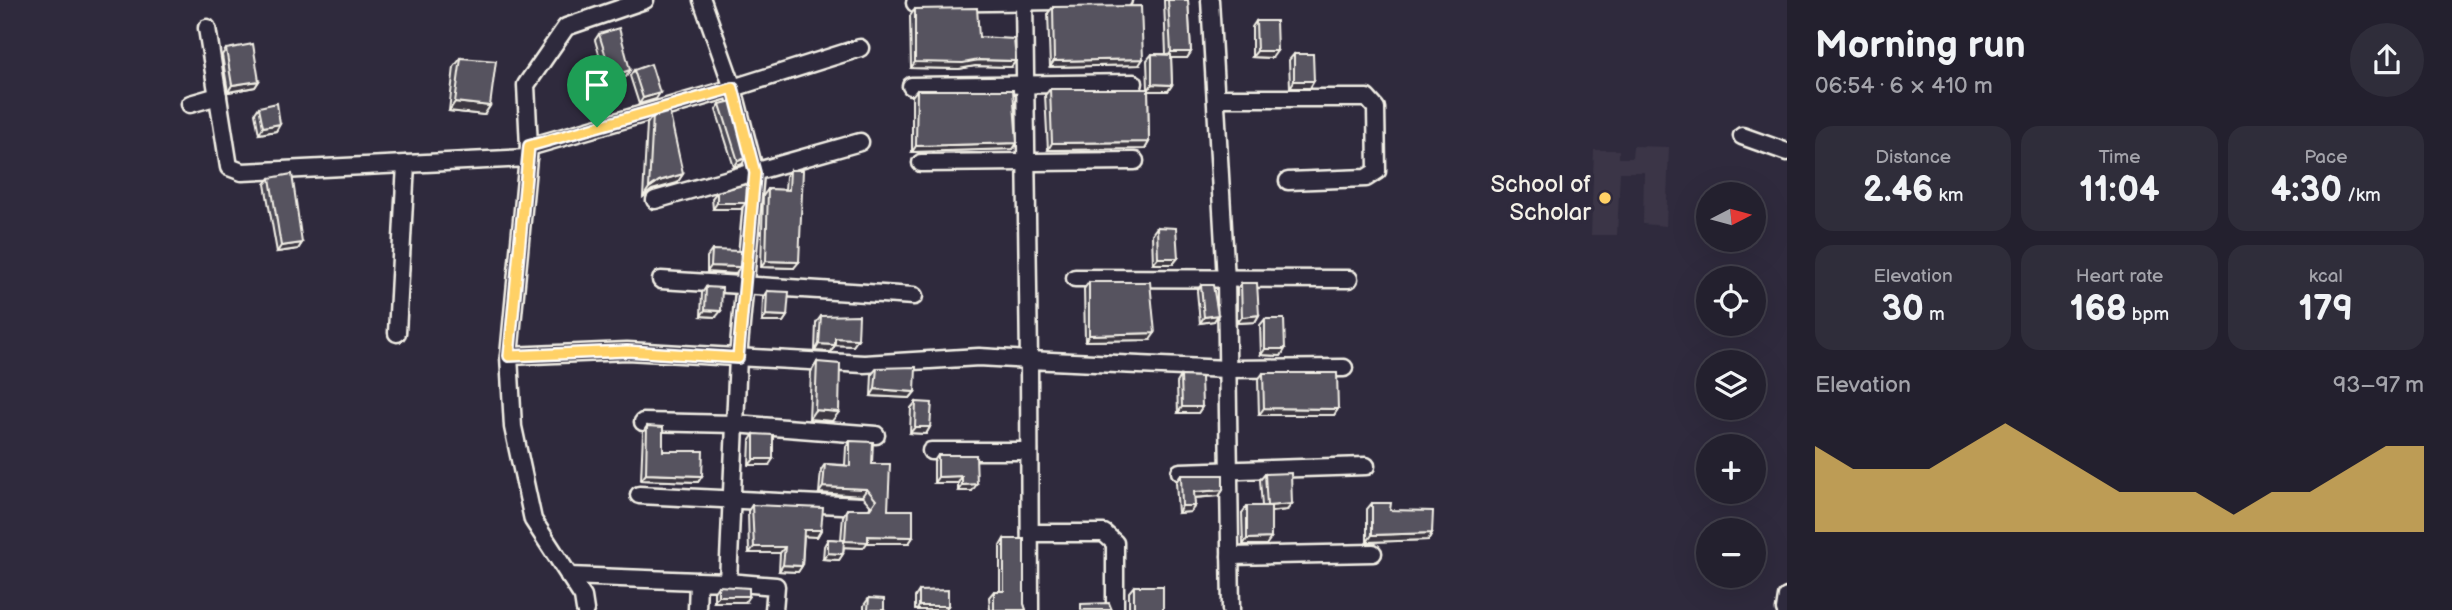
<!DOCTYPE html>
<meta charset="utf-8">
<style>
body{margin:0;font-family:"Balsamiq Sans",sans-serif;background:#2f2d3a;color:#f1f3f6;height:100vh;display:flex;flex-direction:column;font-size:26px;white-space:nowrap}
*{box-sizing:border-box;margin:0}
p{font-size:23px;color:#a3a3aa}
.icon{flex:none;width:38px;height:38px;fill:none;stroke:currentColor;stroke-width:2;stroke-linecap:round;stroke-linejoin:round}
.map{position:relative;flex:1;overflow:hidden}
.details{display:flex;flex-direction:column;background:#23202e;width:665px}
.details>*{flex:none}
.needle{width:46px;rotate:84deg}
.controls{position:absolute;left:1696px;top:182px;display:grid;gap:14px}
.controls a{display:grid;place-items:center;width:70px;height:70px;border-radius:50%;background:#23202e;box-shadow:0 7px 28px #0002,0 0 0 2px #403e4a;font-size:35px}
.pin{position:absolute;display:grid;place-items:center;width:60px;height:60px;color:#fff;margin:-72px -30px;border-radius:50% 50% 50% 0;rotate:-45deg;box-shadow:0 0 7px #0007}
.pin .icon{rotate:45deg}
.round{display:grid;place-items:center;flex:none;width:74px;height:74px;border-radius:37px;background:#2f2d3a}
.summary{display:flex;align-items:center;justify-content:space-between;height:119px;padding:0 28px}
h1{font-size:38px;font-weight:600;line-height:52px}
.figures{display:grid;grid-template-columns:repeat(3,1fr);gap:10px;height:119px;padding:7px 28px}
.figures div{display:grid;align-content:center;border-radius:18px;background:#2f2d3a;text-align:center}
.figures b{font-size:35px;font-weight:600}
.figures small{font-size:19px;font-weight:400}
.figures p{font-size:19px}
.chart{height:196px;padding:14px 28px}
.chart p{display:flex;justify-content:space-between}
.chart svg{width:100%;height:126px;margin-top:7px;fill:#ffd166;opacity:.7}
main{display:flex;flex:1;min-height:0}
.map>svg:first-child{display:block}
</style>
<main>
<div class="map">
<svg width="1787" height="610" viewBox="0 0 1787 610">
<rect width="100%" height="100%" fill="#2f2a3d"/>
<filter id="ink" filterUnits="userSpaceOnUse"><feTurbulence type="fractalNoise" baseFrequency=".0143" numOctaves="2"/><feDisplacementMap in="SourceGraphic" scale="14" xChannelSelector="R" yChannelSelector="G"/><feConvolveMatrix kernelMatrix="1 2 1 2 8 2 1 2 1" color-interpolation-filters="sRGB"/></filter>
<g filter="url(#ink)">
<path fill="#3b3647" d="M1633,146L1669,147L1666,226L1643,224L1644,172H1620L1617,235H1591L1594,150H1619V158H1632Z"/>
<g fill="none" stroke-linecap="round" stroke-linejoin="round">
<defs>
<g id="minor">
<path d="M1210,0L1226,280L1231,610"/>
<path d="M915,3L1123,0"/>
<path d="M207,28L229,167L242,172L528,158"/>
<path d="M911,86L1134,83"/>
<path d="M1216,98H1367L1376,108L1377,171L1366,178L1288,181"/>
<path d="M190,104L218,96"/>
<path d="M1742,136L1787,152"/>
<path d="M529,147L733,88L702,0"/>
<path d="M921,163L1135,161"/>
<path d="M655,200L860,142"/>
<path d="M1075,278L1349,279"/>
<path d="M661,280L914,296"/>
<path d="M397,333L406,164"/>
<path d="M509,356L627,351L864,364L979,357L1029,360L1024,0"/>
<path d="M643,422L735,424L876,435"/>
<path d="M931,451H1029"/>
<path d="M1180,472L1366,466"/>
<path d="M639,495L861,506"/>
<path d="M1030,533H1104L1115,543V610"/>
<path d="M1230,556L1373,553"/>
<path d="M569,576L698,581"/>
<path d="M585,610L583,597L533,520L513,427L509,356L529,147L526,85L566,27L645,0"/>
<path d="M697,610L698,581L728,582"/>
<path d="M774,610L776,586L728,582L738,357L755,173L733,88L860,48"/>
<path d="M1030,610L1029,360L1227,369L1344,368"/>
<path d="M1785,610L1787,597"/>
</g>
</defs>
<use href="#minor" stroke="#f4f1e8" stroke-width="21"/>
<use href="#minor" stroke="#2f2a3d" stroke-width="16"/>
</g>
<g fill="#4a4752" stroke="#f4f1e8" stroke-width="2">
<path d="M1164,0H1188L1191,52L1187,58H1171L1172,85L1168,91H1148L1149,142L1145,149L1048,150L1045,95L1050,89H1148L1147,60L1152,54H1166Z"/>
<path d="M1053,7L1139,65L1050,67L1048,13Z"/>
<path d="M915,9L979,37L1011,67L975,66L959,69L911,68L910,16Z"/>
<path d="M1256,21L1272,58L1252,57V27Z"/>
<path d="M599,34L630,70L626,77L607,82L595,40Z"/>
<path d="M226,49L259,81L255,87L228,92L222,55Z"/>
<path d="M1294,54L1310,88H1290L1289,60Z"/>
<path d="M461,58L490,106L484,115L449,111L454,67Z"/>
<path d="M634,70L656,99L639,104L630,76Z"/>
<path d="M917,90L1017,143L1013,149L912,152V96Z"/>
<path d="M720,104L742,164L734,167L716,110Z"/>
<path d="M259,107L280,124L276,131L259,134L255,113Z"/>
<path d="M653,115L683,174L677,183L652,190L643,197L647,124Z"/>
<path d="M790,170L794,268L761,267L763,196L768,189L785,190L786,176Z"/>
<path d="M270,178L302,243L298,249L277,252L265,184Z"/>
<path d="M717,192L746,203L741,209H713L712,198Z"/>
<path d="M1157,227L1178,258L1173,264H1153L1152,234Z"/>
<path d="M712,250L740,267L735,274L707,272V257Z"/>
<path d="M1089,282L1150,340L1085,341L1084,289Z"/>
<path d="M1241,283L1259,315L1255,322L1237,323V289Z"/>
<path d="M1201,285L1214,321L1200,323L1197,291Z"/>
<path d="M706,287L716,317L701,316L702,293Z"/>
<path d="M767,291L787,316L783,322H762L763,297Z"/>
<path d="M821,316L858,339L853,346L835,345L831,352L815,351L816,323Z"/>
<path d="M1265,319L1285,349L1281,356L1261,355L1260,325Z"/>
<path d="M817,362L832,421L809,419L811,372Z"/>
<path d="M877,368L915,392L910,398L871,396L872,374Z"/>
<path d="M1263,373L1338,409L1334,415H1259L1258,380Z"/>
<path d="M1181,376L1202,407L1198,413H1178L1177,383Z"/>
<path d="M916,402L930,427L926,434L910,433L911,408Z"/>
<path d="M647,426L663,451L702,476L698,482L641,480L643,432Z"/>
<path d="M754,434L769,465H749L750,440Z"/>
<path d="M850,441L872,464L888,510L913,537L909,543H867L863,548L844,547L843,554L839,560L823,559L824,546L828,539L841,540L843,516L847,509H869L871,506L862,496L819,493L821,470L825,464L845,465L846,447Z"/>
<path d="M938,455H976L972,491H958V483H934V461Z"/>
<path d="M1265,474L1287,510L1271,512L1266,545H1243L1242,513L1247,506H1262L1260,480Z"/>
<path d="M1181,475L1223,490L1219,496L1194,498L1195,506L1190,512L1178,513L1176,482Z"/>
<path d="M1372,503L1390,510L1432,533L1428,540L1367,542V509Z"/>
<path d="M752,505L821,530L817,537L804,536L802,566L798,572L779,571L780,553H749L748,511Z"/>
<path d="M1004,539L1024,604L1026,610H990L989,597L994,591H1000V546Z"/>
<path d="M718,586L745,602H714V592Z"/>
<path d="M1134,586L1163,610H1129V592Z"/>
<path d="M919,591L945,610H915V597Z"/>
<path d="M869,598L884,610H864V605Z"/>
</g>
<g fill="#3c3942" stroke="#f4f1e8" stroke-width="2">
<path d="M1257,51H1277L1272,58L1252,57Z"/>
<path d="M1171,52H1191L1187,58H1167Z"/>
<path d="M1143,59L1139,65L1050,67L1054,61Z"/>
<path d="M979,60L1016,61L1011,67L975,66L959,69L911,68L915,62Z"/>
<path d="M630,70L626,77L607,82L612,76Z"/>
<path d="M259,81L255,87L228,92L232,85Z"/>
<path d="M1294,81H1314L1310,88H1290Z"/>
<path d="M1152,84L1172,85L1168,91H1148Z"/>
<path d="M660,93L656,99L639,104L643,98Z"/>
<path d="M455,102L490,106L484,115L449,111Z"/>
<path d="M280,124L276,131L259,134L263,127Z"/>
<path d="M1149,142L1145,149L1048,150L1052,143Z"/>
<path d="M1017,143L1013,149L912,152L916,146Z"/>
<path d="M746,158L742,164L734,167L738,161Z"/>
<path d="M683,174L677,183L652,190L643,197L649,188L659,181Z"/>
<path d="M717,203H746L741,209H713Z"/>
<path d="M302,243L298,249L277,252L281,246Z"/>
<path d="M1158,258H1178L1173,264H1153Z"/>
<path d="M766,261L799,262L794,268L761,267Z"/>
<path d="M711,266L740,267L735,274L707,272Z"/>
<path d="M705,310L721,311L716,317L701,316Z"/>
<path d="M766,315L787,316L783,322H762Z"/>
<path d="M1218,315L1214,321L1200,323L1204,317Z"/>
<path d="M1259,315L1255,322L1237,323L1242,317Z"/>
<path d="M1155,333L1150,340L1085,341L1089,335Z"/>
<path d="M835,338L858,339L853,346L831,345Z"/>
<path d="M819,344L835,345L831,352L815,351Z"/>
<path d="M1265,349H1285L1281,356L1261,355Z"/>
<path d="M875,389L915,392L910,398L871,396Z"/>
<path d="M1182,407H1202L1198,413H1178Z"/>
<path d="M1264,408L1338,409L1334,415H1259Z"/>
<path d="M815,410L839,412L832,421L809,419Z"/>
<path d="M915,427H930L926,434L910,433Z"/>
<path d="M754,459H773L769,465H749Z"/>
<path d="M646,474L702,476L698,482L641,480Z"/>
<path d="M962,476L958,483H934L938,477Z"/>
<path d="M977,484L972,491H958L962,485Z"/>
<path d="M823,487L867,489L862,496L819,493Z"/>
<path d="M1223,490L1219,496L1190,498L1194,492Z"/>
<path d="M1292,504L1287,510L1263,512L1267,506Z"/>
<path d="M1182,506H1195L1190,512L1178,513Z"/>
<path d="M804,530H821L817,537L800,536Z"/>
<path d="M1432,533L1428,540L1367,542L1372,535Z"/>
<path d="M868,536L913,537L909,543H867L863,548L841,547L845,541Z"/>
<path d="M1271,538L1266,545H1243L1247,539Z"/>
<path d="M754,547H785L780,553H749Z"/>
<path d="M828,553L843,554L839,560L823,559Z"/>
<path d="M783,565L802,566L798,572L779,571Z"/>
<path d="M718,596H749L745,602H714Z"/>
<path d="M919,606H948L945,610H917Z"/>
</g>
<g fill="#56525f" stroke="#f4f1e8" stroke-width="2">
<path d="M1168,0H1188L1191,52H1171Z"/>
<path d="M1141,6L1143,59L1054,61L1053,7Z"/>
<path d="M977,8L979,37L1014,39L1016,61L979,60L963,63L915,62V9Z"/>
<path d="M1256,21H1276L1277,51H1257Z"/>
<path d="M619,28L630,70L612,76L599,34Z"/>
<path d="M253,44L259,81L232,85L226,49Z"/>
<path d="M1152,54L1171,55L1172,85L1152,84Z"/>
<path d="M1294,54H1313L1314,81H1294Z"/>
<path d="M461,58L496,61L490,106L455,102Z"/>
<path d="M651,64L660,93L643,98L634,70Z"/>
<path d="M1050,89H1148L1149,142L1052,143Z"/>
<path d="M917,90H1013L1017,143L916,146Z"/>
<path d="M732,101L746,158L738,161L720,104Z"/>
<path d="M277,103L280,124L263,127L259,107Z"/>
<path d="M669,110L683,174L659,181L649,188L653,115Z"/>
<path d="M790,170H803L799,262L766,261L768,189L789,190Z"/>
<path d="M292,174L302,243L281,246L270,178Z"/>
<path d="M747,184L746,203H717V192Z"/>
<path d="M1157,227L1176,228L1178,258H1158Z"/>
<path d="M712,250L741,251L740,267L711,266Z"/>
<path d="M1089,282H1150L1155,333L1089,335Z"/>
<path d="M1241,283H1257L1259,315L1242,317Z"/>
<path d="M1201,285H1213L1218,315L1204,317Z"/>
<path d="M706,287L722,288L721,311L705,310Z"/>
<path d="M767,291L789,292L787,316L766,315Z"/>
<path d="M859,315L858,339L835,338V345L819,344L821,316Z"/>
<path d="M1265,319H1284L1285,349H1265Z"/>
<path d="M817,362L840,364L839,412L815,410Z"/>
<path d="M916,367L915,392L875,389L877,368Z"/>
<path d="M1263,373H1337L1338,409L1264,408Z"/>
<path d="M1181,376L1201,377L1202,407H1182Z"/>
<path d="M916,402L932,403L930,427H915Z"/>
<path d="M647,426L663,427V451H703L702,476L646,474Z"/>
<path d="M754,434L773,435V459H754Z"/>
<path d="M850,441L873,442L872,464H890L888,510H913V537L868,536V542L845,541L847,509H870L876,500L867,489L823,487L825,464L850,466Z"/>
<path d="M938,455H976L977,484L962,485V476L938,477Z"/>
<path d="M1291,473L1292,504L1267,506L1265,474Z"/>
<path d="M1181,475H1223V490L1194,492L1195,506H1182Z"/>
<path d="M1372,503H1391L1390,510L1433,511L1432,533L1372,535Z"/>
<path d="M752,505L823,508L821,530H804L802,566L783,565L785,547H754Z"/>
<path d="M1247,506H1271V538L1247,539Z"/>
<path d="M828,539L844,540L843,554L828,553Z"/>
<path d="M1004,539H1024V604L1026,610H994V591H1004Z"/>
<path d="M718,586L749,588V596H718Z"/>
<rect x="1134" y="586" width="29" height="24"/>
<path d="M948,590V606H919V591Z"/>
<path d="M869,598L884,599V610H868Z"/>
<path d="M1109,603L1112,610H1081V604Z"/>
</g>
</g>
<g fill="none" stroke-linecap="round" stroke-linejoin="round" filter="url(#ink)">
<defs>
<path id="route" d="M733,88L755,173L738,358L627,351L509,356L529,146Z"/>
</defs>
<use href="#route" stroke="#fff" stroke-width="14"/>
<use href="#route" stroke="#ffd166" stroke-width="9"/>
</g>
<circle fill="#ffd166" stroke="#2f2a3d" stroke-width="2.5" cx="1605" cy="198" r="7"/>
<g text-anchor="middle" dominant-baseline="central" stroke-width="7" stroke-linejoin="round" paint-order="stroke">
<g font-size="24" fill="#f4f1e8" stroke="#2f2a3d" text-anchor="end">
<text x="1591" y="184">School of<tspan x="1591" dy="28">Scholar</tspan></text>
</g>
</g>
</svg>
<div class="controls">
<a><svg class="needle" viewBox="-14 -14 28 28"><path d="M0-13l5 13h-10z" fill="#e53935"/><path d="M0 13l5-13h-10z" fill="#a3a3aa"/></svg></a>
<a><svg class="icon" aria-label="locate" viewBox="0 0 24 24"><circle cx="12" cy="12" r="6"/><path d="M12 2v4M12 18v4M2 12h4M18 12h4"/></svg></a>
<a><svg class="icon" aria-label="layers" viewBox="0 0 24 24"><path d="M12 4l9 5-9 5-9-5zM3 14l9 5 9-5"/></svg></a>
<a>+</a>
<a>−</a>
</div>
<div class="pin" style="left:597px;top:127px;background:#1e9e55"><svg class="icon" aria-label="arrive" viewBox="0 0 24 24"><path d="M6 21V4h12l-3 4 3 4H6"/></svg></div>
</div>
<section class="details">
<div class="summary"><div><h1>Morning run</h1><p>06:54 · 6 × 410 m</p></div><a class="round"><svg class="icon" aria-label="share" viewBox="0 0 24 24"><path d="M12 15V3M7 8l5-5 5 5M5 13v7h14v-7"/></svg></a></div>
<div class="figures">
<div><p>Distance</p><b>2.46<small> km</small></b></div>
<div><p>Time</p><b>11:04</b></div>
<div><p>Pace</p><b>4:30<small> /km</small></b></div>
</div>
<div class="figures">
<div><p>Elevation</p><b>30<small> m</small></b></div>
<div><p>Heart rate</p><b>168<small> bpm</small></b></div>
<div><p>kcal</p><b>179</b></div>
</div>
<div class="chart"><p><span>Elevation</span>93–97 m</p>
<svg viewBox="0 0 160 44" preserveAspectRatio="none"><path d="M0 44V14L10 22L20 22L30 22L40 14L50 6L60 14L70 22L80 30L90 30L100 30L110 38L120 30L130 30L140 22L150 14L160 14V44z"/></svg>
</div>
</section>
</main>
